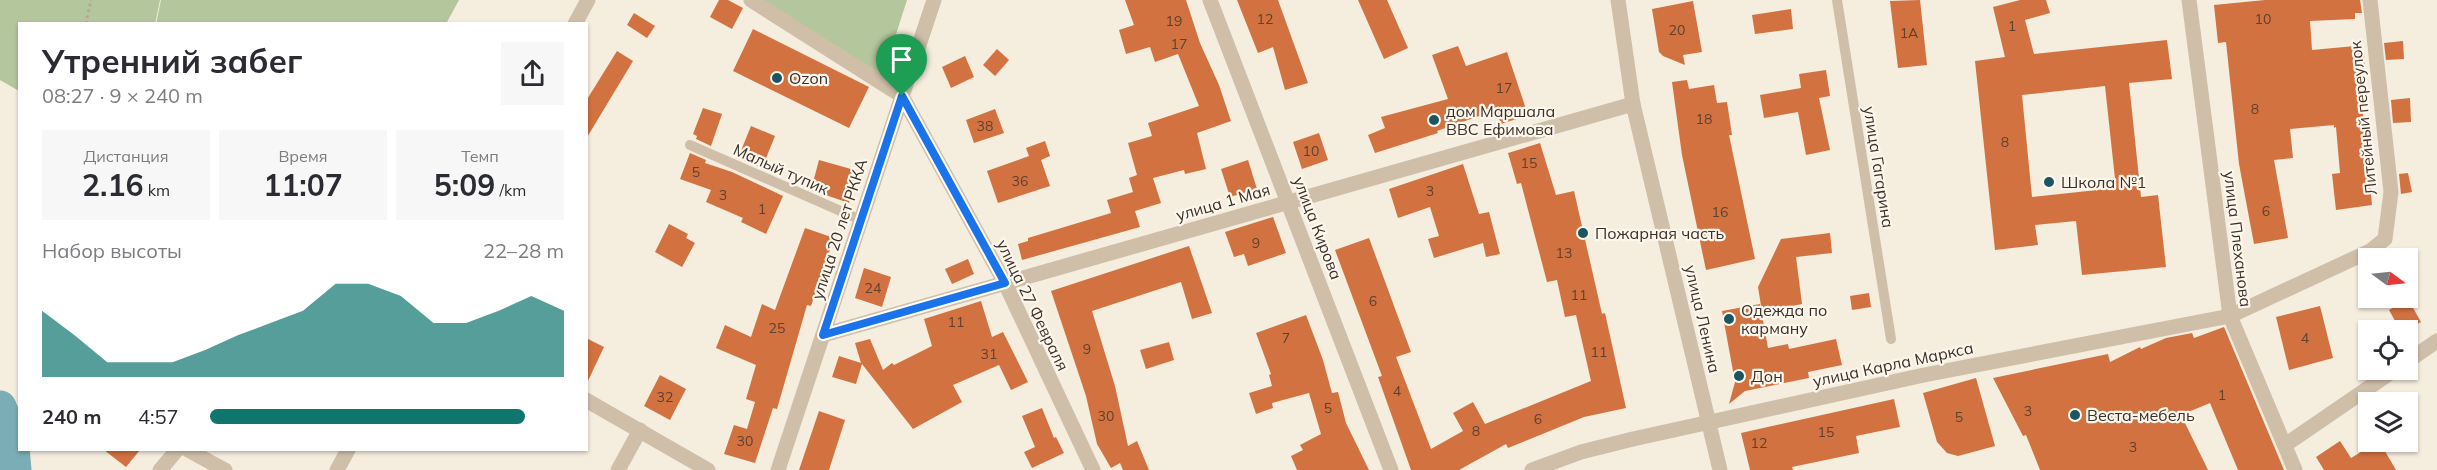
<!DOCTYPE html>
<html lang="ru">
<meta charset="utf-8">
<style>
body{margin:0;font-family:Mulish,sans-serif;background:#f7f7f7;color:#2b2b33;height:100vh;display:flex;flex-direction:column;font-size:22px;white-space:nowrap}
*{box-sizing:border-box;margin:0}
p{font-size:20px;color:#7c7c81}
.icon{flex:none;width:33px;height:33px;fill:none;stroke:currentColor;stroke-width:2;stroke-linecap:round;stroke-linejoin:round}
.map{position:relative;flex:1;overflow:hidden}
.drawer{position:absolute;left:18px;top:22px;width:570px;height:429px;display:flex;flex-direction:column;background:#fff;border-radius:0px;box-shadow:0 2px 4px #0004}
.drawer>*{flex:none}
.needle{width:39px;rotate:105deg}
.buttons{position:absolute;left:2358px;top:248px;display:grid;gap:12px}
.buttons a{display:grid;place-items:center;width:60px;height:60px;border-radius:0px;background:#fff;box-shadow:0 2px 4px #0004;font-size:30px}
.pin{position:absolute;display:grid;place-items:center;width:51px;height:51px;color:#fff;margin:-62px -26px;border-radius:50% 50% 50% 0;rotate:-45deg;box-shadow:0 0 6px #0007}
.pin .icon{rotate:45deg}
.round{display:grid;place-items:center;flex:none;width:63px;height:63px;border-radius:0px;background:#f7f7f7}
.summary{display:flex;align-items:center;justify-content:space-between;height:102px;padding:0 24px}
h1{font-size:33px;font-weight:700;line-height:45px}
.metrics{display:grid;grid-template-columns:repeat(3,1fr);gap:9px;height:102px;padding:6px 24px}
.metrics div{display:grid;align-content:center;border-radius:0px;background:#f7f7f7;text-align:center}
.metrics b{font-size:30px;font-weight:700}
.metrics small{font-size:16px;font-weight:400}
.metrics p{font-size:16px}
.chart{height:168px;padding:12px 24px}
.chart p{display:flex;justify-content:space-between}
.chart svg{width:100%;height:108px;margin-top:6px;fill:#0f766e;opacity:.7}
ul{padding:0 24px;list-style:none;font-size:20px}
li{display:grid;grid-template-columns:96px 72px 1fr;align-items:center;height:45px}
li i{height:15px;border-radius:8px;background:#0f766e}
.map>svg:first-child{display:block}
</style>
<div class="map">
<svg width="2437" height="470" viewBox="0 0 2437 470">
<rect width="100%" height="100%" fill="#f5edde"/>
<g fill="#b4c69c">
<path d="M0,0H160L155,24H20L19,91L0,80Z"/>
<path d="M161,0H459L446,24H156Z"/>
<path d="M758,0H907L883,75Z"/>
</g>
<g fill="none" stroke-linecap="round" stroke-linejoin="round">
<path stroke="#7aadb5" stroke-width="33" d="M0,407L12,437L15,470"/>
</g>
<g fill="#d17240" fill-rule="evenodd">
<path d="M719,0H728L743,8L732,29L710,17Z"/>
<path d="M1125,0H1186L1200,43L1219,85L1231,121L1197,133L1206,169L1185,174L1184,170L1153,178L1161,203L1135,211L1140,227L1022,260L1018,244L1028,241V238L1111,213L1107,200L1133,192L1129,178L1137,175L1128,143L1152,136L1148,123L1199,106L1178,54L1155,62L1150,47L1126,54L1119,30L1134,25Z"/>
<path d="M1237,0H1278L1308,83L1285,90L1273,47L1258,53Z"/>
<path d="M1358,0H1387L1408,48L1384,59Z"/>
<path d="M1920,0L1927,65L1898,68L1890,1Z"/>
<path d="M2020,0H2046L2050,13L2025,20L2034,54L2167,40L2172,79L2129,83L2141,197L2158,195L2166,267L2082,275L2076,221L2035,225L2038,245L1995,250L1975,61L2005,57L1993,7ZM2105,86L2116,188L2032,197L2022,95Z"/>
<path d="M2265,0H2360L2362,13H2355V19L2310,21L2312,50L2355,46V52H2364L2365,72L2359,73L2372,205L2336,210L2332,174L2340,173L2336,127L2334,128V125L2290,129L2293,158L2274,160L2288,238L2254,244L2239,164L2226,42L2218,43L2214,5Z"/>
<path d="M1693,1L1702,52L1683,55L1685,65L1663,56L1659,52L1652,9Z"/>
<path d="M1791,9L1793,29L1755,34L1752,15Z"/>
<path d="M634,13L655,26L647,38L627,25Z"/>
<path d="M753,29L869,87L849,128L733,71Z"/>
<path d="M2403,41L2404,59L2386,60L2384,43Z"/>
<path d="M1458,46L1466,66L1507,52L1528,115L1501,124L1496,110L1437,131L1438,133L1375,153L1368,135L1385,128L1381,117L1448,99L1432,55Z"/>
<path d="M997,49L1009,60L995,76L983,65Z"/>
<path d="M617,51L633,61L586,139V101Z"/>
<path d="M965,56L974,77L951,88L942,67Z"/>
<path d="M1826,70L1830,96L1819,98L1830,150L1806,155L1798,112L1764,118L1760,95L1801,88L1799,74Z"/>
<path d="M1687,80L1689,89L1714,85L1717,103L1727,102L1732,135H1729L1755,259L1706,270L1682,155L1672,82Z"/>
<path d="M2410,98L2411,122L2393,123L2391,100Z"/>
<path d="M703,108L722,114L711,146L696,139L697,136L693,134Z"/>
<path d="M995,109L1004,133L974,143L966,120Z"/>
<path d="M751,126L775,136L762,168L738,158Z"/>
<path d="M1319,133L1328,160L1302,169L1293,142Z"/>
<path d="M1045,141L1050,156L1041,160L1050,186L998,203L987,171L1029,156L1026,148Z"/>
<path d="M1540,143L1556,195L1574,191L1602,314L1605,313L1626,408L1584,417L1508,448L1506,444L1459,470H1411L1378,377L1382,376L1335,250L1369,238L1411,352L1396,357L1431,449L1463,431L1453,413L1473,402L1485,424L1591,381L1576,315L1565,317L1557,280L1547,282L1521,183L1517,184L1508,153Z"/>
<path d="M690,153L706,160L705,163L732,172L783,196L766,234L741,222L743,218L706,202L711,190L680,179Z"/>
<path d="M819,160L858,171L849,203L811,190Z"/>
<path d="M1248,160L1257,189L1230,197L1221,169Z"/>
<path d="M1463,164L1479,214L1489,212L1500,254L1486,257L1483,243L1434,258L1428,239L1439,236L1430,207L1398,218L1389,189Z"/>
<path d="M2408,173L2412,192L2401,194L2399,174Z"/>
<path d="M1273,217L1286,253L1248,266L1244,254L1234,257L1225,232Z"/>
<path d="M669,224L688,234L686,238L695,243L682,267L655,252Z"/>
<path d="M805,228L834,238L811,306L807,305L777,409L773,408L755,463L724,454L734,425L747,429L755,402L746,399L756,365L716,348L725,325L751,337L762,304L775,310Z"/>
<path d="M1830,233L1832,253L1796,257L1802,304L1762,312L1758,287L1781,239Z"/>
<path d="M1189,246L1212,313L1192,319L1181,282L1092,311L1115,386L1128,446L1137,441L1149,470H1123L1120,463L1111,468L1097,444L1086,396L1051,291Z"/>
<path d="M968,259L974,274L952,284L945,269Z"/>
<path d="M864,268L891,277L882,307L855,298Z"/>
<path d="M1869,293L1871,307L1852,310L1850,296Z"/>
<path d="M2408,299L2421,322L2407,330H2400L2389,310Z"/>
<path d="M981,301L992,337L1003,332L1028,382L1011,390L999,365L953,385L962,402L913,429L862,364L856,384L832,377L839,356L861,363L855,343L870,339L883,370L892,363L894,365L932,346L924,319Z"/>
<path d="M1760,304L1768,348L1788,344L1789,349L1836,339L1842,365L1808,372L1809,378L1745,391L1729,404L1735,382L1722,311Z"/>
<path d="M2320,306L2333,358L2289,370L2276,317Z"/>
<path d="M1306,315L1323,360L1332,393L1338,392L1346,423L1369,470H1297L1291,456L1303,450L1300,445L1321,434L1309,393L1272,403L1273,408L1256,414L1249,393L1272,386L1269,375L1271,374L1256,333Z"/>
<path d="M2224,327L2284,470H2238L2210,403L2181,415L2208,470H2040L2026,435L2023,436L1993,378L2108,354L2110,362L2140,347L2141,349L2166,338L2192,333L2194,338Z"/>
<path d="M586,338L604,347L586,385Z"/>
<path d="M1169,342L1174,360L1146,369L1140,350Z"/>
<path d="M660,375L686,389L670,420L644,406Z"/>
<path d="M1976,378L1995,446L1958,456L1947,453L1937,442L1923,393Z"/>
<path d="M1894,399L1900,427L1856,436L1859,453L1792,467L1793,470H1750L1741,433Z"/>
<path d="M1042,408L1054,438L1056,437L1064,453L1032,468L1024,452L1035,447L1022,416Z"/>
<path d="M819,411L845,420L829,470H799Z"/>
<path d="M2340,441L2351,458L2379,441L2396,470H2324L2316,457Z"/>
<path d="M104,450H140L126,467Z"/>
</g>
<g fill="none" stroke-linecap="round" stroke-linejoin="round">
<path stroke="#bba892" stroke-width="3" stroke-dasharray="3 3" stroke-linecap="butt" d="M86,24L91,0"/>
<g stroke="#cfbea8" stroke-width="10">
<path d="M1837,0L1891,339"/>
<path d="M690,145L861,220"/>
</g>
<g stroke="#cfbea8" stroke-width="15">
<path d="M751,0L902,96"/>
<path d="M2189,0L2230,316L2295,470"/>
<path d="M575,24L588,0"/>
<path d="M823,335L1633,104"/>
<path d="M2408,361L2437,341"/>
<path d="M586,400L708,470"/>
<path d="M2285,445L2396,369"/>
<path d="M188,450L225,470"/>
<path d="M160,470L177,450"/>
<path d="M337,470L348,450"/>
<path d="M618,470L640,430"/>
<path d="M1532,470L1581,452L1633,439L1924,375L2230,316L2370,251L2385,239L2391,192L2370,0"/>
</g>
<g stroke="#cfbea8" stroke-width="15">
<path d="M1210,0L1391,470"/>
<path d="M1618,0L1633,104L1720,470"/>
<path d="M902,96L1005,283L1093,470"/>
<path d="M778,470L934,0"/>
</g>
</g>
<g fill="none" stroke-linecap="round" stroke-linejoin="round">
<defs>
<path id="route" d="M902,96L1005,283L823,335Z"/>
</defs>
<use href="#route" stroke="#fff" stroke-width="12"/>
<use href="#route" stroke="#1a73e8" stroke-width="8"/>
</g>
<g fill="#1a5562" stroke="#fcf6ec" stroke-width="2">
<circle cx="777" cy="78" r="6"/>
<circle cx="1434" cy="120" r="6"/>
<circle cx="2049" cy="182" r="6"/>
<circle cx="1583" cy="233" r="6"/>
<circle cx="1729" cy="319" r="6"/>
<circle cx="1739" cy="376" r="6"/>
<circle cx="2075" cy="415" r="6"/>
</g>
<g text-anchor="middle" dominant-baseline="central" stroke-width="4.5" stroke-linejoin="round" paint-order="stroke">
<g font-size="14" fill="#60412f">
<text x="1265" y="19">12</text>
<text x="2263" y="19">10</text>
<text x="1174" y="21">19</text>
<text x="2012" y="26">1</text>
<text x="1677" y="30">20</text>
<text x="1909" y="33">1А</text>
<text x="1179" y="44">17</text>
<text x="1504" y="88">17</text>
<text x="2255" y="109">8</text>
<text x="1704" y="119">18</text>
<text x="985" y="126">38</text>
<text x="2005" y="142">8</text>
<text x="1311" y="151">10</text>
<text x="1529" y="163">15</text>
<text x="696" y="172">5</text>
<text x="1020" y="181">36</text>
<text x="1430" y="191">3</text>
<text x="723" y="195">3</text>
<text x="762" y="209">1</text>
<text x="2266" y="211">6</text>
<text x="1720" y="212">16</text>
<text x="1256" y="243">9</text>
<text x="1564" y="253">13</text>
<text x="873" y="288">24</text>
<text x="1579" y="295">11</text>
<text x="1373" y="301">6</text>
<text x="956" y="322">11</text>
<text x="777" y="328">25</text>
<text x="1286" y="338">7</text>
<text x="2305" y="338">4</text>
<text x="1087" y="349">9</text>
<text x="1599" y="352">11</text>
<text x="989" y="354">31</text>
<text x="1397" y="391">4</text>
<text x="2222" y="395">1</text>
<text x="665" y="397">32</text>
<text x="1328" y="408">5</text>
<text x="2028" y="411">3</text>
<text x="1106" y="416">30</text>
<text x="1959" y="417">5</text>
<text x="1538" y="419">6</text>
<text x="1476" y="431">8</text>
<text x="1826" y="432">15</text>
<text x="745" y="441">30</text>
<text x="1759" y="443">12</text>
<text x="2133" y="447">3</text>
</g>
<g font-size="16" fill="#3b3129" stroke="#fcf6ec" text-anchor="start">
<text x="789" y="78">Ozon</text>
<text x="1446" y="111">дом Маршала<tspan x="1446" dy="18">ВВС Ефимова</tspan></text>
<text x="2061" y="182">Школа №1</text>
<text x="1595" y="233">Пожарная часть</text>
<text x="1741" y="310">Одежда по<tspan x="1741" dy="18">карману</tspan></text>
<text x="1751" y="376">Дон</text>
<text x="2087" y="415">Веста-мебель</text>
</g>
<g font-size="16" fill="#3b3129" stroke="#fcf6ec">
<text transform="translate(2363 118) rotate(-96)">Литейный переулок</text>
<text transform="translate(1879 167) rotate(81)">улица Гагарина</text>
<text transform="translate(781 169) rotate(24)">Малый тупик</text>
<text transform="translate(1223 202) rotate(-16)">улица 1 Мая</text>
<text transform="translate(1318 228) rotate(69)">улица Кирова</text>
<text transform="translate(839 229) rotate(-72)">улица 20 лет РККА</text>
<text transform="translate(2238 239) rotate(83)">улица Плеханова</text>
<text transform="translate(1033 305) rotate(64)">улица 27 Февраля</text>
<text transform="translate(1703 319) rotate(77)">улица Ленина</text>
<text transform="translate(1893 364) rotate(-12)">улица Карла Маркса</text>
</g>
</g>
</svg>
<div class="buttons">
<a><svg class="needle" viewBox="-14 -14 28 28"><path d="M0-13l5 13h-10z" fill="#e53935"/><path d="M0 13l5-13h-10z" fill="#7c7c81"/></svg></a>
<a><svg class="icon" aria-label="locate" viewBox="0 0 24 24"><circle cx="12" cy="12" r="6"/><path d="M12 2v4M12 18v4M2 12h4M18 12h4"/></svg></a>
<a><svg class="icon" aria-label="layers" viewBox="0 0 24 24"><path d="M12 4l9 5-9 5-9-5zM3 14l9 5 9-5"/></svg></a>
</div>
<div class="pin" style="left:902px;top:96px;background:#1e9e55"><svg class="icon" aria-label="arrive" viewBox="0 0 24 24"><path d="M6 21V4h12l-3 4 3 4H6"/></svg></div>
<section class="drawer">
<div class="summary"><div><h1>Утренний забег</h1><p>08:27 · 9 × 240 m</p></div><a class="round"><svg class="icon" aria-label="share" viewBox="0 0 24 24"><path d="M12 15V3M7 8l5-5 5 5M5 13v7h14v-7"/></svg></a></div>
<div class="metrics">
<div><p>Дистанция</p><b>2.16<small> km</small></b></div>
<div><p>Время</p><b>11:07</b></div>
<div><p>Темп</p><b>5:09<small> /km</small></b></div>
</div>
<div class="chart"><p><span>Набор высоты</span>22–28 m</p>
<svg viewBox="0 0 160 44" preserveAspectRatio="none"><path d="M0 44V17L10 27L20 38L30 38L40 38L50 33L60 27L70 22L80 17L90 6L100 6L110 11L120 22L130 22L140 17L150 11L160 17V44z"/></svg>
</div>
<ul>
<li><b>240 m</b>4:57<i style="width:89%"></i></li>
</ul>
</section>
</div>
